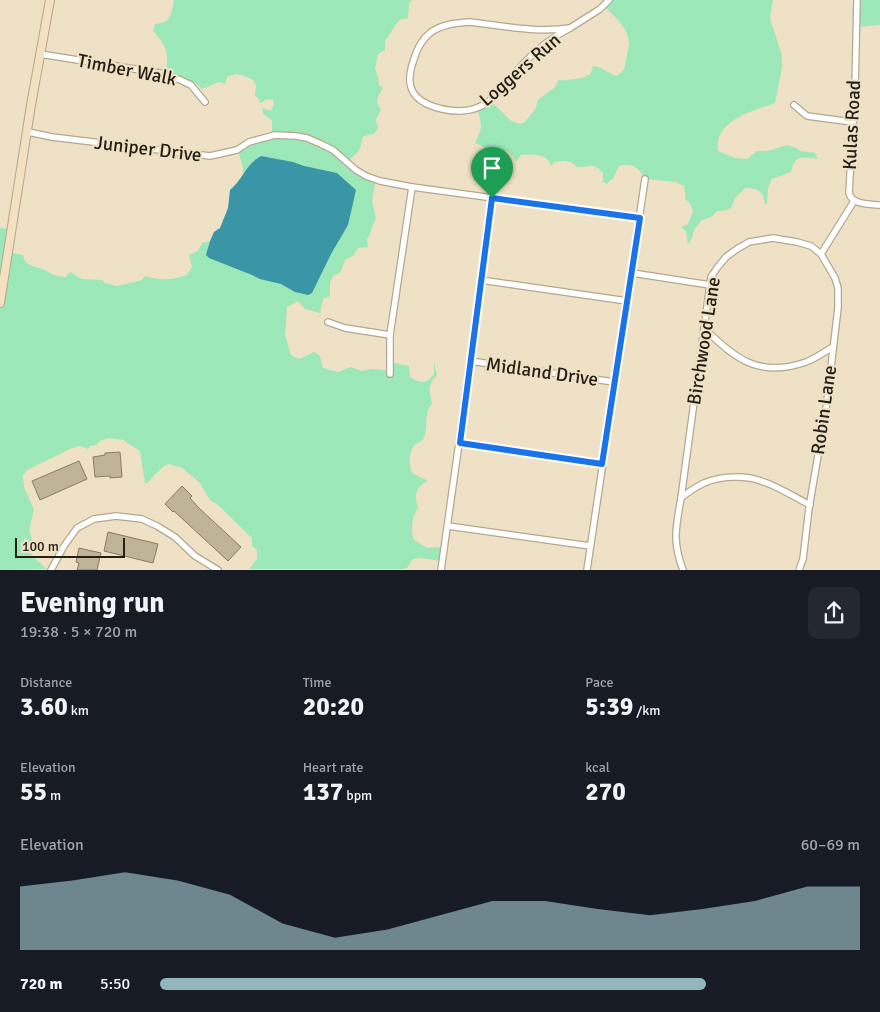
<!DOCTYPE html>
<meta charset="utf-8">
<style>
body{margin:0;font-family:Signika,sans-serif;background:#242831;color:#f1f3f6;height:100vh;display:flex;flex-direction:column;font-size:19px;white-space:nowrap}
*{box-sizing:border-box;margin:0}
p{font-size:16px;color:#9ea1a6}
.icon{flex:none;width:28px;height:28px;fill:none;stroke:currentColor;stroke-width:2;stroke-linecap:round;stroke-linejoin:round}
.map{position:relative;height:570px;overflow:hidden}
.drawer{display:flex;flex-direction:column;background:#171b24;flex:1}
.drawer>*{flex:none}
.scale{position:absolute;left:15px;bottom:12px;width:110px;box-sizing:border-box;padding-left:5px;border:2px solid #262117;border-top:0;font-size:14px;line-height:18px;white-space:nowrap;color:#262117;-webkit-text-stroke:4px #eee1c5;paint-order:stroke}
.pin{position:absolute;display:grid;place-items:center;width:42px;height:42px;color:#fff;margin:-51px -21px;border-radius:50% 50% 50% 0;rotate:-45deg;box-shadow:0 0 5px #0007}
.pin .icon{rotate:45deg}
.round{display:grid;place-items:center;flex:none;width:52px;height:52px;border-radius:10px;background:#242831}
.overview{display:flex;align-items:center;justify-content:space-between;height:85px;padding:0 20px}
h1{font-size:28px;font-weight:800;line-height:38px}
.metrics{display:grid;grid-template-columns:repeat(3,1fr);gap:8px;height:85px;padding:5px 20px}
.metrics div{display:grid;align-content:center}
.metrics b{font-size:25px;font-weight:800}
.metrics small{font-size:14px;font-weight:400}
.metrics p{font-size:14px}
.chart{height:140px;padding:10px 20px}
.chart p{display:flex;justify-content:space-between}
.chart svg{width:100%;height:90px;margin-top:5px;fill:#93b5bc;opacity:.7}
ul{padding:0 20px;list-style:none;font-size:16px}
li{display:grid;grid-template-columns:80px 60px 1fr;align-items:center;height:38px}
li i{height:12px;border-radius:6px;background:#93b5bc}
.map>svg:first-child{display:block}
</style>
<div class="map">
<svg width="880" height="570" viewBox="0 0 880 570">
<rect width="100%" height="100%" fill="#eee1c5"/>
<g fill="#9ce8b8">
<path d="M174,0H412L409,3L408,18L399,20L385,41V50L378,54L375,69L378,77L379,85L383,88C378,96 374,102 381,109L376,120L378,128L374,134C357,137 365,138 359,150C357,154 351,158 348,162L376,179L372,201L376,219C371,226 371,235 367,239L368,247L358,248L353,256L345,260L341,272L333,276L330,282V296L323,299L320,313L305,309L298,301L287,307L285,335L291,355L299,359L314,352L320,356L323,368L338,372L351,367L361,371L371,369L386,370L389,362L409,366L410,377C421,384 426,384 434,374V363L435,364V368L437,375C427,386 429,390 432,403C432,404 428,409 428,410C423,424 432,439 414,445C408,455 409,463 412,473L428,481C415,487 414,496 418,508C412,517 410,530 414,540L427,548L444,547L441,561L421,558L413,559L407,568L403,569H249L257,559V550L252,546V538L218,505L210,500L200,483L181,467C176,467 173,465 169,464C163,464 152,479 147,483H145L140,451C134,446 129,446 124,440L108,438L100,441L96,445L90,446L88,449L80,446L72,448L27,470L23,475L24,487L34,510L29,530L32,539C23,553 38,560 47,569L0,570V228L12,229L9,252L23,255C25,266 34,266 42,269C53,273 53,277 66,277L70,272L82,279L102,280L105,283L117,286L142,280L145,276C162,281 171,280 187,275L192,267L189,255L198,251L202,243L210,241L207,255L209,258L244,173H243V168L238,150L272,135V120L264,115L262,108L271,111L274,104L273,100L268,99L260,103L259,99L255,95L256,86L253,80L247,77L237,74L228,76L225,84L219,82L202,89L196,83L166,73C169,53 167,46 153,31L155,24C172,23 171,14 174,0Z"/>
<path d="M608,0H773L770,18L782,56V67L775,103C756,110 730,116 720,135C717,140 718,146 718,151L735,158L747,159L757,151H768L787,145L796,148L801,151L815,153L818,159C811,158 798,155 794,163C792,166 792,169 791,172L772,179L768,188L767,203L765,204C763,190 757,188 745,188L735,198L731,208L728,210L717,211L711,217L701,221L694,230L692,238L688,244L686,231L681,227L688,224L693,211L690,203L685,199V193L684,186L676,182L646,179C637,167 634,163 619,166L613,179L610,180L607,184L603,182V173C591,161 592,168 579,167C573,166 577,166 572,163C566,160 561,161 555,162L551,166C548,153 532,154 521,155L516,162C511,147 499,150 486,153L484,147L475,143C483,127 482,125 477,108L491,101L511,121L520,124L525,122L536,108L538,100L555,87L559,80C566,81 584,79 590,74C592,72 592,69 593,66C602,67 608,73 616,76C624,72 625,68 626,60C627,55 628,50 629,45C630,29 614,16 604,6Z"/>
<path d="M858,0H880V25L858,27Z"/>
</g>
<path fill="#3a95a6" d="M261,156L293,162L304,166L337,173L356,190L348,225L331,254L312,293L308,295L295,292L281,284L260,279L252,275L209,258L206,255L210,241L214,232L220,228L228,208L230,190C242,180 247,163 261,156Z"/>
<g fill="#bfb398" stroke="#887c63">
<path d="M120,452L122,477L110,478V476L95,477L93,457L105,455V453Z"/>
<path d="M79,461L87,479L40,500L32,481Z"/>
<path d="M182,486L192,496L190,498L199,508L241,547L228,561L174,511L173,512L165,504Z"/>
<path d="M108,532L158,544L153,563L104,551Z"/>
<path d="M79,548L101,553L97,570H77L79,563L76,562Z"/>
</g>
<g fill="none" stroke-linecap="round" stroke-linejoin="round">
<defs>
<g id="street">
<path d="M857,0L855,89L849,193C852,205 869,204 880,205"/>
<path d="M470,22C503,26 537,33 570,28C552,37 536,50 522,65C502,85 493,110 460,111C448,111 438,109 427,104C408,95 407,80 413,62C416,51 421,40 430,33C442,24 456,23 470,22Z"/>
<path d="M570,28L600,9L609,0"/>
<path d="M40,54L160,73L178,79L191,85L205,102"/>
<path d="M794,105L807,116L852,122"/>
<path d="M28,132L52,137L210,156L237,150L249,142L275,135L296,136L307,138L321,144L333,150L356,170L366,176L380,181L412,187L640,218"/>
<path d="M821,254L854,201"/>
<path d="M632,273L710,285"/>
<path d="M481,280L627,301"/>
<path d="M328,322L345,328L390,335"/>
<path d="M704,328C736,360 760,378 806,362C815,359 824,352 833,347"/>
<path d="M470,361L614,382"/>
<path d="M390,374V335L412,187"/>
<path d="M459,443L602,464"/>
<path d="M681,498C688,492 696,487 704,483C720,476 745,475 761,481C778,486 794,497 810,505"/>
<path d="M448,526L590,546"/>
<path d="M51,570L64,546L77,528L94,519L116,516L142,519L157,526L175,537L195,556L218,570"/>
<path d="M441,570L459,443L492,198"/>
<path d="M587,570L645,179"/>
<path d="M683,570C672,541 676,527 681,498L711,277L717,268L726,257L737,249L749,242L773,238L797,242L811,246L821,254L835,278L838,288V308L826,409L809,508L803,559L799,570"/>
</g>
<path id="secondary" d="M0,303L31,105L50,0"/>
</defs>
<use href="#street" stroke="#b4a78d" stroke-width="8"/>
<use href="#secondary" stroke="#b4a78d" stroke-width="10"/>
<use href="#street" stroke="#fff" stroke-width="5.5"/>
<use href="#secondary" stroke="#f3e1c2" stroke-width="8"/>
</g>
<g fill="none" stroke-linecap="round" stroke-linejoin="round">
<defs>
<path id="route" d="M492,198L640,218L602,464L460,443Z"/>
</defs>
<use href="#route" stroke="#fff" stroke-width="10"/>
<use href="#route" stroke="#1a73e8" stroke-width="6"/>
</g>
<g text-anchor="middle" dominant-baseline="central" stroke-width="4.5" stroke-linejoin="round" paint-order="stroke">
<g font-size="19" fill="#262117" stroke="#eee1c5">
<text transform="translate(127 70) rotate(11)">Timber Walk</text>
<text transform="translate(520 70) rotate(-41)">Loggers Run</text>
<text transform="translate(852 125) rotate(-87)">Kulas Road</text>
<text transform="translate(148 149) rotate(7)">Juniper Drive</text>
<text transform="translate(704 341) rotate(-81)">Birchwood Lane</text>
<text transform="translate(542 372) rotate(8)">Midland Drive</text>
<text transform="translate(824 410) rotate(-82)">Robin Lane</text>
</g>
</g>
</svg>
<div class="scale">100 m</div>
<div class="pin" style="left:492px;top:198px;background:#1e9e55"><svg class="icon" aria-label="arrive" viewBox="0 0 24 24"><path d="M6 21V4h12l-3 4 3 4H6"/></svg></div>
</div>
<section class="drawer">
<div class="overview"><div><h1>Evening run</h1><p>19:38 · 5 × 720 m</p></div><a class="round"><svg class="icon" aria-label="share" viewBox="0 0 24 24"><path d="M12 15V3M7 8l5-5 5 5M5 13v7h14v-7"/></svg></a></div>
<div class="metrics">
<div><p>Distance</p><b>3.60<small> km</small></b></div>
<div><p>Time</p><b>20:20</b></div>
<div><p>Pace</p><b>5:39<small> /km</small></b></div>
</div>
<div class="metrics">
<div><p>Elevation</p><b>55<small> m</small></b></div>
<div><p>Heart rate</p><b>137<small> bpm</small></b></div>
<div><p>kcal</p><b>270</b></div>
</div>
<div class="chart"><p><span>Elevation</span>60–69 m</p>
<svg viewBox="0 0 160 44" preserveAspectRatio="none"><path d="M0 44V13L10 10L20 6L30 10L40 17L50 31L60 38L70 34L80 27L90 20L100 20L110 24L120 27L130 24L140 20L150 13L160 13V44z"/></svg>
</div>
<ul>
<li><b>720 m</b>5:50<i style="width:78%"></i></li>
</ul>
</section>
